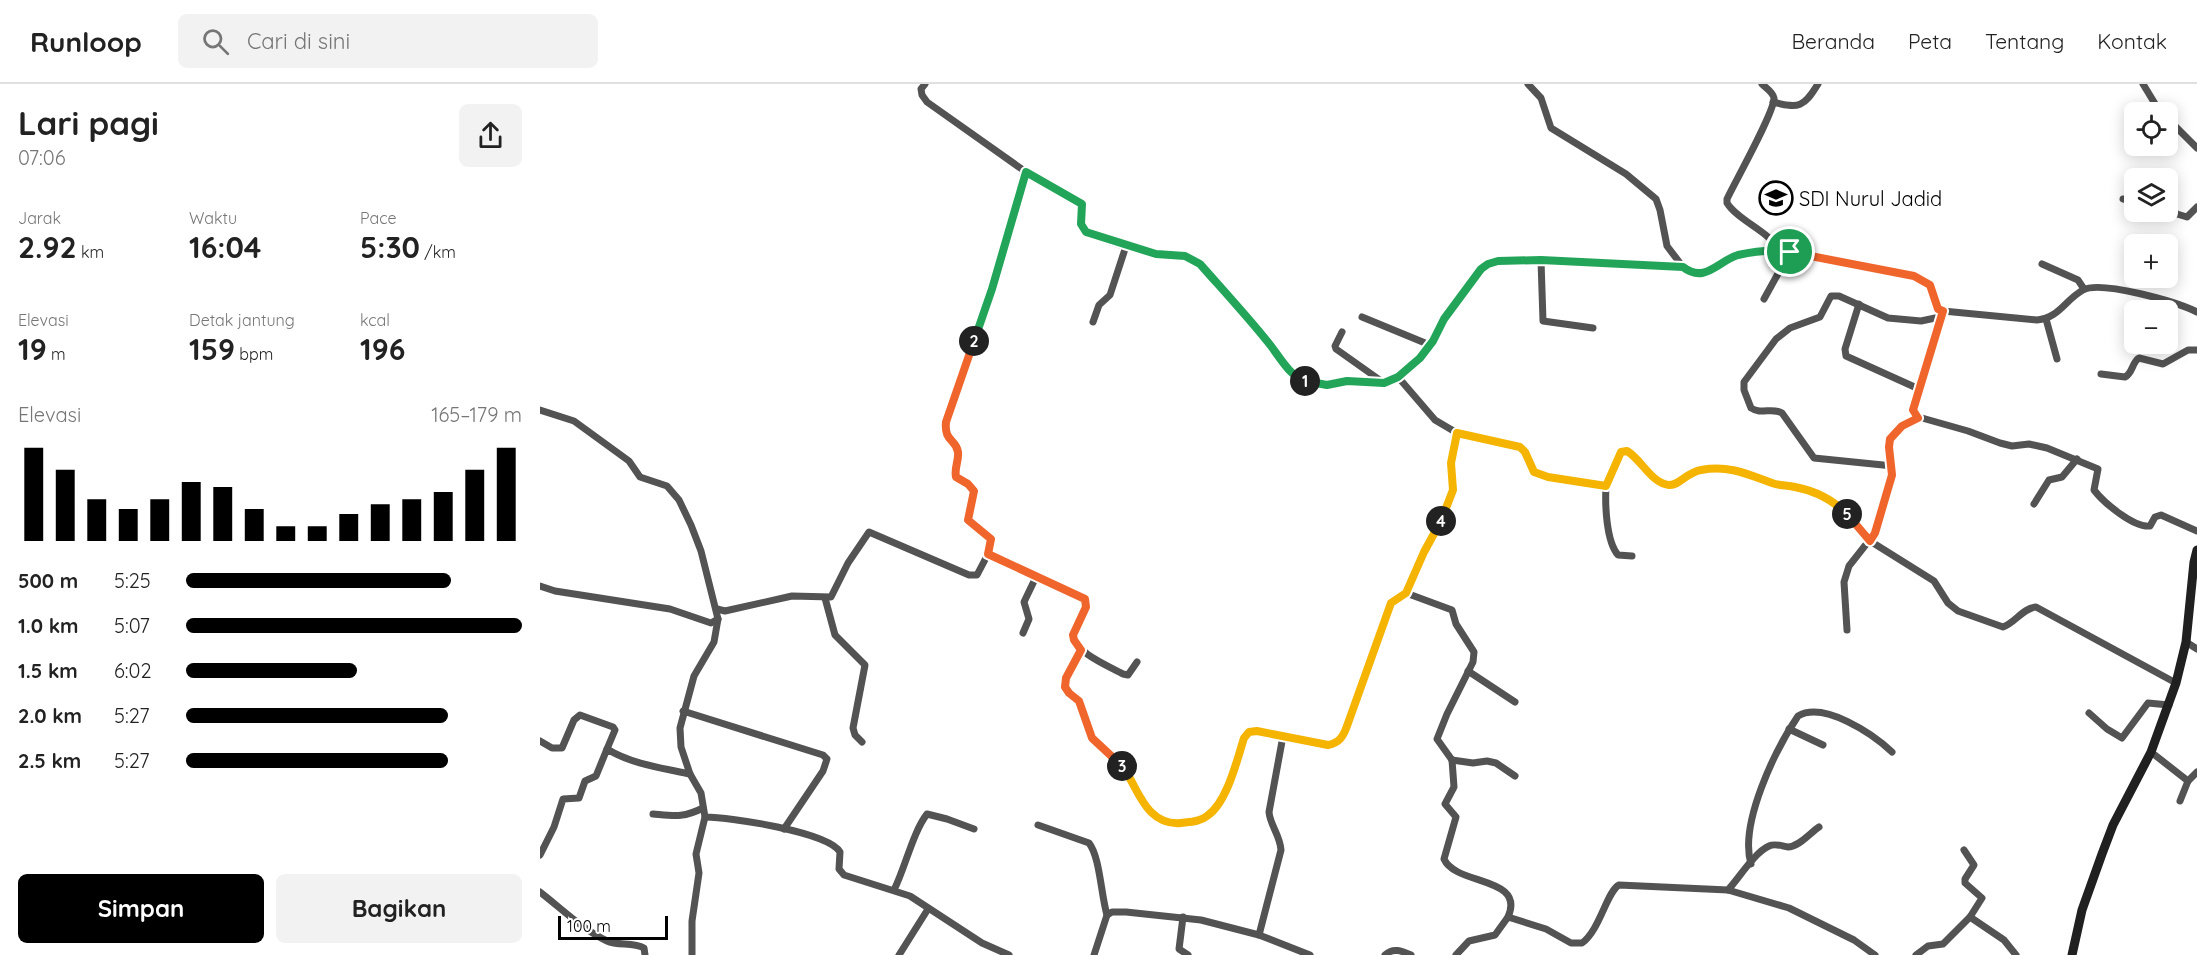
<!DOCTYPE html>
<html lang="id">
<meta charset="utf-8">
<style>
body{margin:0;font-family:Quicksand,sans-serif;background:#f2f2f2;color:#222;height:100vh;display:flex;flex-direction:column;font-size:22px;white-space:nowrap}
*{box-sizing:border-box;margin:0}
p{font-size:20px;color:#767676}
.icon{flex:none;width:33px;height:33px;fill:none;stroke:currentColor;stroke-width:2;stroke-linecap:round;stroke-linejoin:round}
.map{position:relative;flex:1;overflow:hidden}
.side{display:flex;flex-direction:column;background:#fff;width:540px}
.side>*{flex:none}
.controls{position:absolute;left:1584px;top:18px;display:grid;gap:12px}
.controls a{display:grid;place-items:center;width:54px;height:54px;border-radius:9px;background:#fff;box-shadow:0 3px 15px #0003;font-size:30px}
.scale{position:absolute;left:18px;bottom:15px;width:110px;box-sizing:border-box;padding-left:6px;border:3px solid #000;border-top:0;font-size:16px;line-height:21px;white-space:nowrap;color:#000;-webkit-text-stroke:4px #fff;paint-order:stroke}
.pin{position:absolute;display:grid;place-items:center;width:51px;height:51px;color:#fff;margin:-26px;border:3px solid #fff;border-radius:50%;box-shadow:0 2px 6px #0007}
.km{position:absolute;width:30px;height:30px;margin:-15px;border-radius:50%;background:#222;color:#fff;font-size:16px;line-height:30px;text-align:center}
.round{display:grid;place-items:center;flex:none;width:63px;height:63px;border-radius:9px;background:#f2f2f2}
.headline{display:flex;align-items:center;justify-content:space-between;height:102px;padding:0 18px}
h1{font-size:33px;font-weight:700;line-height:45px}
.stats{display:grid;grid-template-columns:repeat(3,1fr);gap:9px;height:102px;padding:6px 18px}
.stats div{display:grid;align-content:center}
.stats b{font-size:30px;font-weight:700}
.stats small{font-size:16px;font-weight:400}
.stats p{font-size:16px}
.chart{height:168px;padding:12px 18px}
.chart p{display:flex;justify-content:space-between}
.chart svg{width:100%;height:108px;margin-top:6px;stroke:#000;stroke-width:6}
.action{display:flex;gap:12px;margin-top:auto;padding:12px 18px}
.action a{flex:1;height:69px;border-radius:9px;background:#000;color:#fff;font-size:24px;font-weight:700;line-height:69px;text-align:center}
.action a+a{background:#f2f2f2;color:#222}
ul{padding:0 18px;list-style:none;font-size:20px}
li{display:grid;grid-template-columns:96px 72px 1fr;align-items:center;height:45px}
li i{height:15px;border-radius:8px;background:#000}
header{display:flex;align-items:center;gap:36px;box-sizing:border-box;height:84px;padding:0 30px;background:#fff;border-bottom:2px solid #e0e0e0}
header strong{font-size:28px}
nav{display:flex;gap:33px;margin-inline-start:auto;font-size:21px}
.search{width:420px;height:54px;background:#f2f2f2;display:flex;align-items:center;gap:15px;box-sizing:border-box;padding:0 21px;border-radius:9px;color:#767676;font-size:22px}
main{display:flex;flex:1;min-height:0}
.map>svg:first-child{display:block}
</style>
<header>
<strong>Runloop</strong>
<div class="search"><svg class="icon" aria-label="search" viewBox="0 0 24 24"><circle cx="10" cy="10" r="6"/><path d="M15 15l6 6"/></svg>Cari di sini</div>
<nav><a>Beranda</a><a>Peta</a><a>Tentang</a><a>Kontak</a></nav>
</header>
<main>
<section class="side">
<div class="headline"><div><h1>Lari pagi</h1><p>07:06</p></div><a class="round"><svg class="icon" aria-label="share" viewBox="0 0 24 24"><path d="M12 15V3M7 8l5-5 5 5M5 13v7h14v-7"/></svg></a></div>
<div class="stats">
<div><p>Jarak</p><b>2.92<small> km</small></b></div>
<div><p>Waktu</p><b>16:04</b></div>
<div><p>Pace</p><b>5:30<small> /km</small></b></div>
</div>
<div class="stats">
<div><p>Elevasi</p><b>19<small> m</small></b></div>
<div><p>Detak jantung</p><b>159<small> bpm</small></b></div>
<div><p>kcal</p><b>196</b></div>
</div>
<div class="chart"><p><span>Elevasi</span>165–179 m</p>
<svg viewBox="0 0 160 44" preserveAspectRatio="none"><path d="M5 44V6M15 44V15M25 44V27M35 44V31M45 44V27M55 44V20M65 44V22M75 44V31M85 44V38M95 44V38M105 44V33M115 44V29M125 44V27M135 44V24M145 44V15M155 44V6"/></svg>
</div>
<ul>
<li><b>500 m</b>5:25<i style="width:79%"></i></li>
<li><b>1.0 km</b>5:07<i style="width:100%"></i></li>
<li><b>1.5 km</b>6:02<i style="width:51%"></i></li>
<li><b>2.0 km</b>5:27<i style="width:78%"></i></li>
<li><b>2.5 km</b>5:27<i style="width:78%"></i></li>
</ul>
<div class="action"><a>Simpan</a><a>Bagikan</a></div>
</section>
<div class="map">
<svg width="1657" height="871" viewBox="0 0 1657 871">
<rect width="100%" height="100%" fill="#fff"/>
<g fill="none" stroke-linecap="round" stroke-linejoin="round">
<g stroke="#535353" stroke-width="7">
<path d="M385,0L381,5L382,11L387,18L486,88L542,120C543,127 539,136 542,143C547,154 602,167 615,170C631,173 646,169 660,180C682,205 704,230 726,256C736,268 745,287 758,295C778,306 793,296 812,297C846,299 852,300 878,276C891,264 896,247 905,233C916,217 929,201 941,185L948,180L958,177L1001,176L1143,183L1148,187L1163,190L1200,171L1237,166L1374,192L1390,201L1398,225L1403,227L1497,236C1519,234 1525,216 1543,206C1561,196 1637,218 1657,228"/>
<path d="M988,0L1001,14L1011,44L1086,90L1116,115L1120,126L1127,162L1143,183"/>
<path d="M1222,0C1226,4 1233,8 1234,14C1235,27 1195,98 1187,115V119C1198,137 1233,149 1237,166"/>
<path d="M1603,0L1620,28"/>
<path d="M1233,18C1259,25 1264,23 1278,0"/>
<path d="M1628,35L1657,64"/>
<path d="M1583,115L1594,117"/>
<path d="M1628,124L1637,130L1647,133L1657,123"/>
<path d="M1001,176L1003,237L1053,244"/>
<path d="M1502,180L1538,196L1544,205"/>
<path d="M1224,215L1250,168"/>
<path d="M1319,220L1305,265L1306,272L1379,305"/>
<path d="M1403,227L1373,326L1375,332L1428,347L1460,359L1472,362L1489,360L1507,364L1558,385L1554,406C1564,419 1594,444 1610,442L1615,433L1621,431L1657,447"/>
<path d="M822,233L890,261"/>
<path d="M1506,235L1517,275"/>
<path d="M553,238L559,221L570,211L586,162"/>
<path d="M802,248L795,262L796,265L844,299"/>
<path d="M1561,290L1585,293C1593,289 1592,278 1599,274L1623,280L1648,266H1657"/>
<path d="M858,293L895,336L917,349L980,363L994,388L1005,392L1066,402L1081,368L1087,367L1097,375L1116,396L1128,401L1140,398L1147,390L1172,385L1205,388L1232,399L1275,408L1293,417L1306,429L1330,457L1394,497L1408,519L1418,527L1463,543C1475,539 1483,524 1496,523L1636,599"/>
<path d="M0,326L34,337L89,377L100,393L127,402L139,416L151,441L161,467L178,535L174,558L154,592L140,644L141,663L150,690L161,709L165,733C190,733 288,748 300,768L299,785L304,791L370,812L442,859L469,871"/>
<path d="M917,349L911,379L913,406L900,440L884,468L866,509L912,526L916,540L934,568L933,578L907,630L897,655L912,676L914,703L905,720L916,733L904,775C916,802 986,792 968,833"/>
<path d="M1353,382L1274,374L1242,329C1232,323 1221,331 1211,324L1204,306V298L1236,255L1250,244L1280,233L1291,212H1299L1348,234L1381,237L1400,233"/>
<path d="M1066,402C1065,420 1066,457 1078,471L1092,472"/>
<path d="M1494,420L1509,396L1522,393L1537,375"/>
<path d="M448,470L543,513C551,524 538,541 533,551C535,569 569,582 583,590L588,591L597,578"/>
<path d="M0,502L15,507L130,525L171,539L178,535"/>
<path d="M285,514L295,551L325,581L313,644L315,651L322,658"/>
<path d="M177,525L185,527L252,512L291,513L308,479L329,448L429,491H437L448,470L452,457L428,437L434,407L428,400L416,393C411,373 426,372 407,353L406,338L452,205L486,88"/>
<path d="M1307,546L1304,498L1309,482L1335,449L1352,391C1354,356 1338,355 1378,334"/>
<path d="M483,549L489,535L484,518L496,493"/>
<path d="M1646,558L1657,565"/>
<path d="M541,566L525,598C527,609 535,611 540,620C546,630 544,645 552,655C560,665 574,672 582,682C594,696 598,715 612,729C619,736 630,740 641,739C650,738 660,738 668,732C687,718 697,676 704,654L709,648L717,647L787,661L795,660L803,653L851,519L866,509"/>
<path d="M928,587L975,618"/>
<path d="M143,627L283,671L287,675L283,687L244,745"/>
<path d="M1549,629L1567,645L1582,654L1608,619L1629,621"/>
<path d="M1249,645L1283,661"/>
<path d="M0,657L12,664H22L34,636L40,631L73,643L75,646L67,665"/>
<path d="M1611,668L1648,697L1640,717"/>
<path d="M912,676L933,679L947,677L956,679L975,692"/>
<path d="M1648,697L1657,688"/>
<path d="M113,730C135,732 143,734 163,724"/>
<path d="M498,741L549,759C560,773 561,811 567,831"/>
<path d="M1424,766L1434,781L1425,795V799L1442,814L1430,833"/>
<path d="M0,771L14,743L23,715L39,714L45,697L56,692L67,665C91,680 122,684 150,690"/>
<path d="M1211,780C1199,740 1235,666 1258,632C1284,617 1333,650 1352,668"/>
<path d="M354,806C365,784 373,748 387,730L407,735L434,745"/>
<path d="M1188,806C1199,794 1215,768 1229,762C1235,759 1242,762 1248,763C1259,763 1270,749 1279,743"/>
<path d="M0,808C22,825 42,845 67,857C78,862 93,858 104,864L105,871"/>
<path d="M643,833L639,865L648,871"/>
<path d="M719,851L741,766C740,751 730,741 729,728L743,652"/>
<path d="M152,871V837L159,789L156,770L165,733"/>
<path d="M359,871L388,825"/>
<path d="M554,871L567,831L572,828H586L661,836L719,851L770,871"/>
<path d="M845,871C853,863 862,867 871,871"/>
<path d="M916,871L929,857L955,851L968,833L1006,845L1031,859H1042C1060,846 1067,807 1079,801L1188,806L1249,824L1314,856L1335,871"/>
<path d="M1376,871L1388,862L1403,860L1430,833L1464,856L1476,871"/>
</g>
<path stroke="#202020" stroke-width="9" d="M1532,871L1542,826L1562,770L1573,741L1611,668L1636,599L1646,558L1654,478L1657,466"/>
</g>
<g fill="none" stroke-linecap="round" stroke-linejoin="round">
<defs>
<path id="split-1" d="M765,297L787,301L807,297L844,299L858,293L880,274L893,257L904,235L941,185L948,180L958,177L1001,176L1143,183C1165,200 1178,177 1198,171C1216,167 1232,165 1250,168"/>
<path id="split-2" d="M434,257L452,205L486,88L542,120L541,140L546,148L616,170L645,172L660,180C682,205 706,231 727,257C739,271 748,291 765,297"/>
<path id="split-3" d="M434,257L406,338C404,358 416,355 418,368C419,377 414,384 416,393L428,400L434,407L428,436L451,455L448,470L545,515L546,523L533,551L534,556L541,566L526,594L525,603L529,609L539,617L552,654L582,682"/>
<path id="split-4" d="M582,682C593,696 598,715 611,728C619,736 630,740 641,739C650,738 660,738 667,732C687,719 697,676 704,654L709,648L717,647L788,661C799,659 803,653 807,642L851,519L866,509L884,468L901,437"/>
<path id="split-5" d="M901,437L913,406L911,379L917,349L980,363L985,368L994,388L1008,393L1066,402L1081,368L1087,367C1101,375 1111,399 1129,401C1139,402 1147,388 1161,386C1190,381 1207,390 1232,399C1240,402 1247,401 1255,403C1276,407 1292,415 1307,430"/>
<path id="split-6" d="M1250,168L1374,192L1390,201L1398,225L1403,227L1373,326L1378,334L1362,342L1350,355L1349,363L1352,391L1335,449L1330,457L1307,430"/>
</defs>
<use href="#split-1" stroke="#fff" stroke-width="12"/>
<use href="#split-2" stroke="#fff" stroke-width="12"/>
<use href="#split-3" stroke="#fff" stroke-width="12"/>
<use href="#split-4" stroke="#fff" stroke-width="12"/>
<use href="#split-5" stroke="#fff" stroke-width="12"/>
<use href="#split-6" stroke="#fff" stroke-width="12"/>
<use href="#split-1" stroke="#22a559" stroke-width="8"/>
<use href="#split-2" stroke="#22a559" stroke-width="8"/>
<use href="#split-3" stroke="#f0652b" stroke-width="8"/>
<use href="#split-4" stroke="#f5b400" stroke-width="8"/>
<use href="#split-5" stroke="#f5b400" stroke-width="8"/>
<use href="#split-6" stroke="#f0652b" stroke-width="8"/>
</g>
<defs>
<symbol id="school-ring" viewBox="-11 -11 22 22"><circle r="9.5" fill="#fff" stroke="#000" stroke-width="1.5"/><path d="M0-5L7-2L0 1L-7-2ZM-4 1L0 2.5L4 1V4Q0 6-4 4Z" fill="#000"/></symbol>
</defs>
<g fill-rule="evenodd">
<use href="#school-ring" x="1217" y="95" width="38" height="38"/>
</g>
<g text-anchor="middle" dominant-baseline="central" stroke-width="4.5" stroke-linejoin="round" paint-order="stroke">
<g font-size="20" fill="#000" stroke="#fff" text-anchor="start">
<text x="1259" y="114">SDI Nurul Jadid</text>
</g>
</g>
</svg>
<div class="controls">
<a><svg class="icon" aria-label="locate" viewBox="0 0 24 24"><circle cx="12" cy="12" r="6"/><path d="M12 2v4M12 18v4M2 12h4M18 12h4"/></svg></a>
<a><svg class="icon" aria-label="layers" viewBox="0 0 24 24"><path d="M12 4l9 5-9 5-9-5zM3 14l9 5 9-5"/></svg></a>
<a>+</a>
<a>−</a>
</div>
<div class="scale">100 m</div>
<div class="pin" style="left:1250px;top:168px;background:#1e9e55"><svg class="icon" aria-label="arrive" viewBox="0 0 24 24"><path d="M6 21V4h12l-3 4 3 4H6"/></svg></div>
<b class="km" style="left:765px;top:297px">1</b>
<b class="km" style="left:434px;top:257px">2</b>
<b class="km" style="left:582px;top:682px">3</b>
<b class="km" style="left:901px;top:437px">4</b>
<b class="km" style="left:1307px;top:430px">5</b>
</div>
</main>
